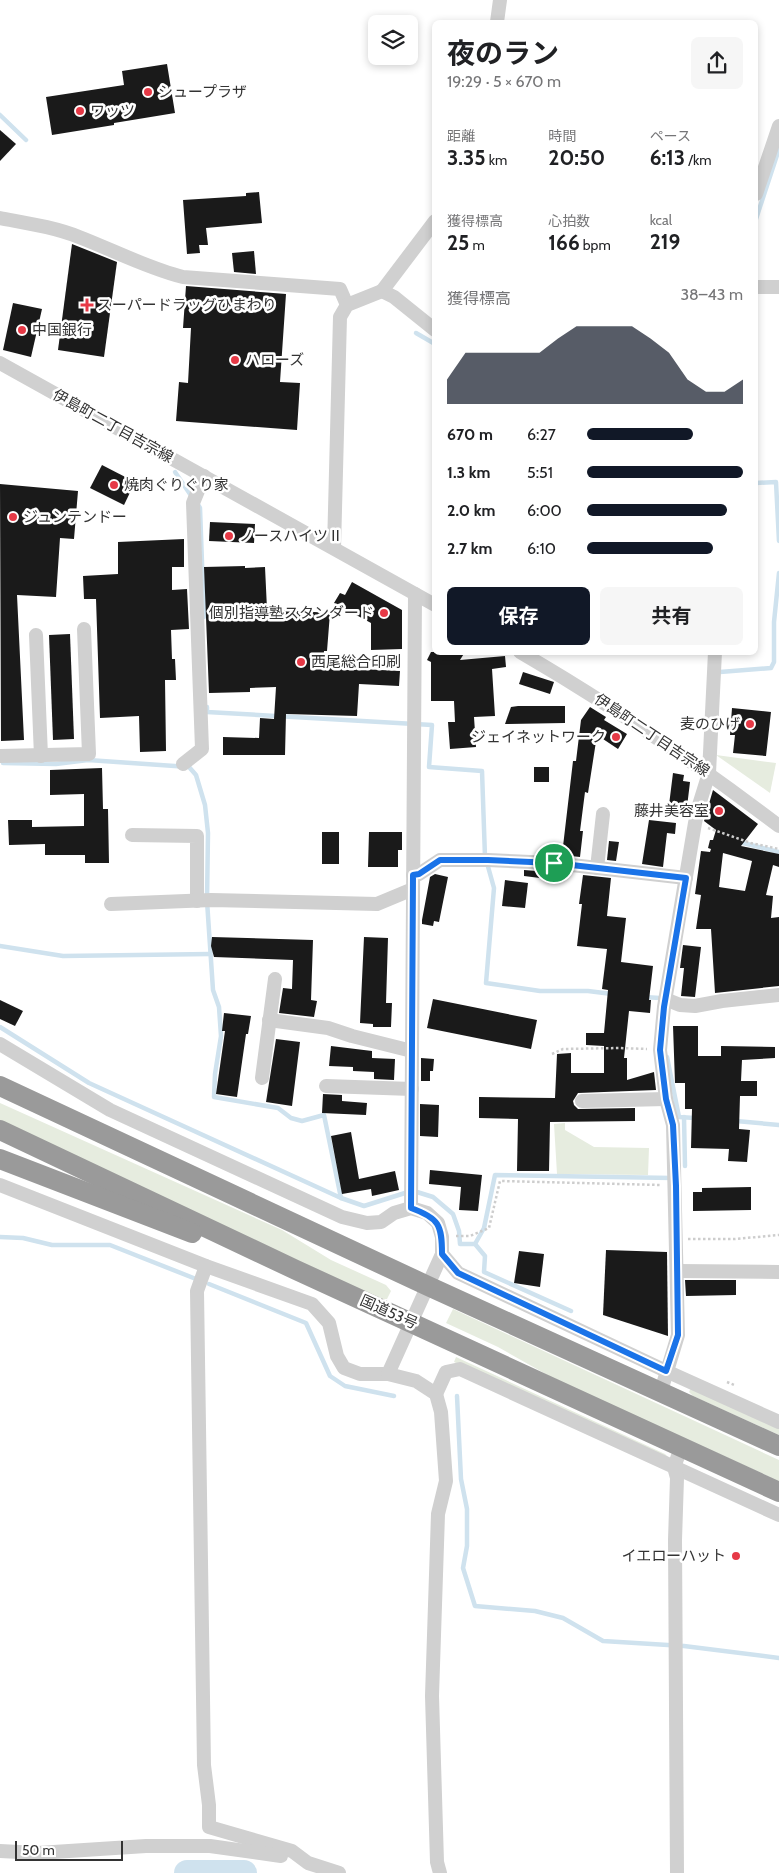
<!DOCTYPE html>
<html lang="ja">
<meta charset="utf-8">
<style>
body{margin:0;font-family:Cabin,"Noto Sans JP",sans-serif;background:#f6f6f6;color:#202124;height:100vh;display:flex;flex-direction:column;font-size:19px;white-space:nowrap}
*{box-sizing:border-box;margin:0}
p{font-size:16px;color:#757577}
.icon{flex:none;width:28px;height:28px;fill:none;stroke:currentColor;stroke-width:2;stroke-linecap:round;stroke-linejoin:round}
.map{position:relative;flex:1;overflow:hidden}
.panel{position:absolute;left:432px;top:20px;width:326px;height:635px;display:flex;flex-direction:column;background:#fff;border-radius:8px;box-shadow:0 2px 8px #0003}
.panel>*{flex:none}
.controls{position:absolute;left:368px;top:15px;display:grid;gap:10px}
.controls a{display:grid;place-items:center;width:50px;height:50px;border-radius:8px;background:#fff;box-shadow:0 2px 8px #0003;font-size:25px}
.scale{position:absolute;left:15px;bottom:12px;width:108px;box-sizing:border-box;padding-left:5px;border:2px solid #333;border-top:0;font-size:14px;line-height:18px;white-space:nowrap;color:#333;-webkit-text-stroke:4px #fff;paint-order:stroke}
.pin{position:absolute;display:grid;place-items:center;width:42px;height:42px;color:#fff;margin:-21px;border:2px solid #fff;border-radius:50%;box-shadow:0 1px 5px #0007}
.round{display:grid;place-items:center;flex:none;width:52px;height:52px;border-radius:8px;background:#f6f6f6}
.headline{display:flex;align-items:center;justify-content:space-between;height:85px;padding:0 15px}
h1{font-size:28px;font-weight:700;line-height:38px}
.figures{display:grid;grid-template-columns:repeat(3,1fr);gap:8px;height:85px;padding:5px 15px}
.figures div{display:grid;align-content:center}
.figures b{font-size:21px;font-weight:700}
.figures small{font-size:14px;font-weight:400}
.figures p{font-size:14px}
.chart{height:140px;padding:10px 15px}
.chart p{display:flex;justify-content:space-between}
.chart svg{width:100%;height:90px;margin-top:5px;fill:#111827;opacity:.7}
.primary-button{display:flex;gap:10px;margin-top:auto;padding:10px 15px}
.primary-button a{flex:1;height:58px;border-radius:8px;background:#111827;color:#fff;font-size:20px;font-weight:700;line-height:58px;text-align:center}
.primary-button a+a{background:#f6f6f6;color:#202124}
ul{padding:0 15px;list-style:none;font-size:16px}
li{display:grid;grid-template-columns:80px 60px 1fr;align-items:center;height:38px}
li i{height:12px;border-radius:6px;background:#111827}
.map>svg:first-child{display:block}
</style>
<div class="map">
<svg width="779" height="1873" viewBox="0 0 779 1873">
<rect width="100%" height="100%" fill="#fff"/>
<g fill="#e6ecdf">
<path d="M716,755L776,763L770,793Z"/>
<path d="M0,1103L282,1230L331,1260L386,1285L391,1291L387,1299H380L0,1121Z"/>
<path d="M565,1123V1130L594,1147L649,1148L648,1175L557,1174L554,1124Z"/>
<path d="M453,1309L779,1460V1483L770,1477L560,1382L498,1347L446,1323Z"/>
<path d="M456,1357L665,1454L668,1457L663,1459L454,1362Z"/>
<path d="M691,1388L779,1426V1435L693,1396L689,1392Z"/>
</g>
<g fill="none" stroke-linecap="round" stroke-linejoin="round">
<g stroke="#cfe2ee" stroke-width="4.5">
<path d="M0,115L26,140"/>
<path d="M756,219L779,149"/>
<path d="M416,333L435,344"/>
<path d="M175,472L192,497"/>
<path d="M756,483L776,482L779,541"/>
<path d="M197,503L200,508L204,617"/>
<path d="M720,672L771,668L774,662V622L779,573"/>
<path d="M207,707V712L432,725L429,767L482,771L485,857"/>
<path d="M3,763L56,764L88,760L189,767L196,775L205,805L208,833L207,901L213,990L219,1007L221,1036L215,1074L214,1097L278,1108L291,1118L302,1121L324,1115L341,1198L364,1206L405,1193L417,1192L433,1197L453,1214L459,1231L460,1244H475L485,1256L484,1272L571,1311"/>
<path d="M739,842L779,852"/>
<path d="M487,863L494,888L486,983L540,991H588L612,994"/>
<path d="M0,946L63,956L210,954"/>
<path d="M644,997L660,998"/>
<path d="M0,1027L89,1083L341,1198"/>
<path d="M667,1057L679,1117L695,1118"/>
<path d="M684,1117L685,1166"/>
<path d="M736,1121L779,1125"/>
<path d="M0,1237L23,1238L52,1245H110L196,1279"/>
<path d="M475,1244L484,1228L495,1175L672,1178"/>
<path d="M209,1284L306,1323L330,1376L345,1386L394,1396"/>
<path d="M457,1396L461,1479L467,1509V1546L463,1568L475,1606L535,1611L563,1618L603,1641L684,1646L779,1658"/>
</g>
<path stroke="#cfe2ee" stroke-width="26" d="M187,1873H244"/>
</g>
<g fill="#1a1a1a" fill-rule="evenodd">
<path d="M167,64L175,113L114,123V125L52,135L46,97L124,85L122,71Z"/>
<path d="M0,130L16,144L0,161Z"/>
<path d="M259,192L262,223L206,228L208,245H199L200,253L187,254L183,200L246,196V193Z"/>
<path d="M72,244L117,262L104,357L58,350Z"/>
<path d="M254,251L256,274L234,272L232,253Z"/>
<path d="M186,286L286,294L280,382L300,383L297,430L176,421L179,382L188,383L191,328H183Z"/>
<path d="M13,303L42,309L31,357L3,350Z"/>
<path d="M102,465L135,482L124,505L90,488Z"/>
<path d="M0,484L78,491L74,539L60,538L56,597L17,595L24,740L1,741Z"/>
<path d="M210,522L255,524L254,543L209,541Z"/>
<path d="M184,539V567H172V590L187,589L189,629L171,630L172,659H175L176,680H165L166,751L140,752L139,716L100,718L96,599H84L83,576L118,574V542Z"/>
<path d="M245,566V568L265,567L267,609L330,613L327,651H324L323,667L400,671L399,686L359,684L357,716L286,714L285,755H223V737L259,738L260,718L274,719L276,687L250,688V692L209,693L204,567Z"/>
<path d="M352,582L402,610V649L371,650V623L334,603L340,593L345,595Z"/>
<path d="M70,634L74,739L53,740L49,635Z"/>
<path d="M431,652H465L460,660L505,656L506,667L492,669L495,716L474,717L476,747L450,749L448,722H455L454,701H431V662L427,660Z"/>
<path d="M523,672L554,682L550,694L519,684Z"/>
<path d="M518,706H565V723L505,724L511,707Z"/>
<path d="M590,707L606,717L604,720L627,734L618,749L597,735L588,793L585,792L580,831H583L580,857L562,855L573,761H576L581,720Z"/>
<path d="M732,708L771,712L766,756L733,753L735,735H730Z"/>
<rect x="534" y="767" width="15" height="15"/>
<path d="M102,768L103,809H108L109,863H85V855H45V844L9,845L8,820H32V827L84,826V794L50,795V770Z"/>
<path d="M673,773L684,775L683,781L690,782L687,807L669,805Z"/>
<path d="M713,790L758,824L741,846L779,854V867L773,865L766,895L773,896L771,918L779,917V986L715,993L711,929H696L701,895L695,894L701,851L710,852L711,849L708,848L710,840H713L716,830L704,821ZM723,853L752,861L745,891L719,887Z"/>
<path d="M649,820L676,823L675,834L667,833L663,867L642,864Z"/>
<rect x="322" y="832" width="17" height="32"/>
<path d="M369,832H402V850H398V867H368Z"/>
<path d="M609,841L619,842L616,861L607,860Z"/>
<path d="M524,870L549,872L548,879L524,876Z"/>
<path d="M435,874L448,877L439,922L434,921L433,926L422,924V920L430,877Z"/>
<path d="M583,875L611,878L607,916L626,918L621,962L653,966L649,1000H651L650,1013L629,1011L624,1058H627V1080L654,1072L656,1090L578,1093L573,1101L574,1105L578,1109L635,1108V1121L550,1122L549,1171H517L518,1119L479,1118V1097L555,1098L557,1054L571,1053V1073H604V1046L586,1045V1033H604L608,990L602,989L607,949L577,946L582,904H579Z"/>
<path d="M505,880L528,883L525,908L502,906Z"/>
<path d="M212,937L313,940L311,1000L317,1001L314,1017L279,1013L283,988L292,989L293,960L214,957L211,946Z"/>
<path d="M364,937L388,938L386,1003H392L391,1027H373V1024L360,1023Z"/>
<path d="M683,945L701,947L695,997L681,996L684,968H680Z"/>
<path d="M433,999L537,1020L531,1049L427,1028Z"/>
<path d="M0,1000L23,1011L15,1026L0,1019Z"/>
<path d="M224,1013L251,1016L248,1034H246L237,1097L216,1094L225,1031H222Z"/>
<path d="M673,1026H698V1056H721V1046L775,1047V1058L742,1060L741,1081H757V1096H740L739,1129L750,1130L747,1162L728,1161L729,1149L691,1148L692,1109H685V1083H675Z"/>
<path d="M276,1039L300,1042L292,1106L266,1102Z"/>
<path d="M331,1046L372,1051V1058L395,1059L394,1080L374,1079V1072L353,1071V1067L329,1066Z"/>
<path d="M421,1058L434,1059L433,1071H430V1081H421Z"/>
<path d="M323,1094L342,1095V1101L367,1103L366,1115L322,1113Z"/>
<path d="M420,1104L439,1105L438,1137L420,1136Z"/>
<path d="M351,1132L359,1179L395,1171L399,1190L372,1196L371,1189L342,1194L331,1136Z"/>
<path d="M430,1170L482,1175L478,1211L459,1210L461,1187L429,1184Z"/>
<path d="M751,1187V1210L693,1211V1192H702V1188Z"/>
<path d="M606,1250L667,1252L668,1336L603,1315Z"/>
<path d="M519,1251L544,1254L540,1287L514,1283Z"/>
<path d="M685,1280H736V1295L686,1296Z"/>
</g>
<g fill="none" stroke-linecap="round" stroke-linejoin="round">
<g stroke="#cdcdcd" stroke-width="2.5" stroke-dasharray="2.5 2.5" stroke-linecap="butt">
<path d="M708,828L751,843L779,849"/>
<path d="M552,1054L563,1049L619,1048L647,1049"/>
<path d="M456,1236H470L489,1228L500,1181L662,1185"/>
<path d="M688,1239H735L779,1235"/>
<path d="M727,1382L734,1385"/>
</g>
<g stroke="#d0d0d0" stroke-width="14">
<path d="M497,22L500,0"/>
<path d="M756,194L779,126"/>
<path d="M0,218C26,223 54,227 79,237C113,250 147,268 183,277L340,289L347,305"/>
<path d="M756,287H779"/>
<path d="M382,291L394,297L435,330"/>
<path d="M0,363L435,605"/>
<path d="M334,548L340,317L347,305L382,291L435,221"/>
<path d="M36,635L41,756"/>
<path d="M520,652C610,704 696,763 779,826"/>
<path d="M0,756L89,754L84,629"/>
<path d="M183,764L202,749L193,503L204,476"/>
<path d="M132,835L197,836V901"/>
<path d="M597,868L603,814"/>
<path d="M413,875L419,874L440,860H488L554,863L686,878"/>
<path d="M111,904L211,900L377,904L413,889"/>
<path d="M665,999L680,1005L695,1006L722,1001L779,995"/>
<path d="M269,1020L328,1028L352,1036L412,1051"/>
<path d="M0,1044L110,1110L342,1217L367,1223L381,1222L394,1213L411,1208L427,1213L438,1223L442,1237V1254L388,1374H360L344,1368L337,1356L329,1323L312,1304L206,1266L0,1185"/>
<path d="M262,1078L275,979"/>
<path d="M326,1086L412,1089"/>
<path d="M582,1101L666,1099"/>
<path d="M411,1208L415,594"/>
<path d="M442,1254L458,1273L666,1371L779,1422"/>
<path d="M206,1266L197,1291L204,1765L209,1805V1827L292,1851L308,1863L339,1873"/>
<path d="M677,1271L779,1272"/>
<path d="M388,1374L416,1381L436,1394L441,1412L446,1481L438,1514L432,1696L437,1862L440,1873"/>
<path d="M661,1391L678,1335L673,1125L666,1099L660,1050L664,1007L695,823L699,805L709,773L715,652"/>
<path d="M436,1394L446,1372L460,1369L779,1515"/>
<path d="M0,1851L38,1853L146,1846H210L281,1856"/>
<path d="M677,1873L675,1540L677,1478L674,1467L681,1448"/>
</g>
<g stroke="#9a9a9a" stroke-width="20">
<path d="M0,1086L428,1286L779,1446"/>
<path d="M0,1130L296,1270L779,1492"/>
<path d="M0,1159L192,1233"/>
</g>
</g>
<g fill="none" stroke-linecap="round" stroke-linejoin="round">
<defs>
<path id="route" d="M440,860H488L554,863L686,878L664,1007L660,1050L666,1099L673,1125L676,1186L678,1335L666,1371L458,1273L442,1254C442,1225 439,1218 411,1208L413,875L419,874Z"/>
</defs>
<use href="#route" stroke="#fff" stroke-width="10"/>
<use href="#route" stroke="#1a73e8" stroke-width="6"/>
</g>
<g fill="#e63946" stroke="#fff" stroke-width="2">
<circle cx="148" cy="92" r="5"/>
<circle cx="80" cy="111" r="5"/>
<path d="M84.5 297.5h5v5h5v5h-5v5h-5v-5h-5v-5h5z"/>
<circle cx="22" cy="330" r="5"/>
<circle cx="235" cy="360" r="5"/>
<circle cx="114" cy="485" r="5"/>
<circle cx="13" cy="517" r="5"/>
<circle cx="229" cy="536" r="5"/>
<circle cx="384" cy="613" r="5"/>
<circle cx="301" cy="662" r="5"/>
<circle cx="750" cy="724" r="5"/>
<circle cx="616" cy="737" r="5"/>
<circle cx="719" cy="811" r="5"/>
<circle cx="736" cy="1556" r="5"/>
</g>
<g text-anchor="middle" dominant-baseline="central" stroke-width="5" stroke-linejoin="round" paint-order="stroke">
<g font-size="15" fill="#333" stroke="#fff" text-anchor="start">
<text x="158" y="92">シュープラザ</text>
<text x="90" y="111">ワッツ</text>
<text x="97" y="305">スーパードラッグひまわり</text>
<text x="32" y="330">中国銀行</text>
<text x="245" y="360">ハローズ</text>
<text x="124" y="485">焼肉ぐりぐり家</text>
<text x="23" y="517">ジュンテンドー</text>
<text x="239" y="536">ノースハイツⅡ</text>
<text x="374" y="613" text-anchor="end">個別指導塾スタンダード</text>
<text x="311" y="662">西尾総合印刷</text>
<text x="740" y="724" text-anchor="end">麦のひげ</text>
<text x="606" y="737" text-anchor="end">ジェイネットワーク</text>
<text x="709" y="811" text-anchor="end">藤井美容室</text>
<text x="726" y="1556" text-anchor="end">イエローハット</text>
</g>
<g font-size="15" fill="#333" stroke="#fff">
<text transform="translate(113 426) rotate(29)">伊島町二丁目吉宗線</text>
<text transform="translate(652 735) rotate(34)">伊島町二丁目吉宗線</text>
<text transform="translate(389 1312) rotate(24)">国道53号</text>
</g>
</g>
</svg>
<div class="controls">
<a><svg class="icon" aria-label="layers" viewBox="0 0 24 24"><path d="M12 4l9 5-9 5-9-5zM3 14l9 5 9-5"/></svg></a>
</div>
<div class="scale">50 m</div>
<div class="pin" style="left:554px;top:863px;background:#1e9e55"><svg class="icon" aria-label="arrive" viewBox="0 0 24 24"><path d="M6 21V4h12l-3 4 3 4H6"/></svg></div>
<section class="panel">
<div class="headline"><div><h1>夜のラン</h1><p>19:29 · 5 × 670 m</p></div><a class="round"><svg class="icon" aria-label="share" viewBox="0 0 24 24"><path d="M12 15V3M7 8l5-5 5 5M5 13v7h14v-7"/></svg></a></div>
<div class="figures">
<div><p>距離</p><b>3.35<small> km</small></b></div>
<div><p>時間</p><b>20:50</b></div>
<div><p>ペース</p><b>6:13<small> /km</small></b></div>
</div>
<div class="figures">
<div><p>獲得標高</p><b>25<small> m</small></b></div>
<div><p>心拍数</p><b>166<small> bpm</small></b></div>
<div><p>kcal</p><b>219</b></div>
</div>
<div class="chart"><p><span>獲得標高</span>38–43 m</p>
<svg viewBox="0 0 160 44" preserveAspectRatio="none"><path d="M0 44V32L10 19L20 19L30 19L40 19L50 19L60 12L70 6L80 6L90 6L100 6L110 12L120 19L130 32L140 38L150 38L160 32V44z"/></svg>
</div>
<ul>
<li><b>670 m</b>6:27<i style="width:68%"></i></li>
<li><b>1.3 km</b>5:51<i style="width:100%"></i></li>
<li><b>2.0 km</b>6:00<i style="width:90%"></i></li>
<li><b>2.7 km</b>6:10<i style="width:81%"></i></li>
</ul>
<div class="primary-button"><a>保存</a><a>共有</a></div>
</section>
</div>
